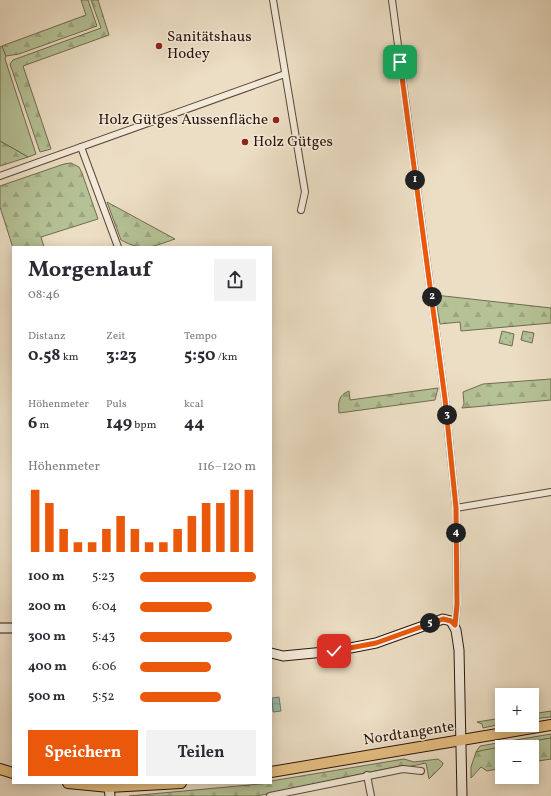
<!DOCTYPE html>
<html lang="de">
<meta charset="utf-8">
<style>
body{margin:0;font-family:Vollkorn,serif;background:#f2f2f3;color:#2b2b33;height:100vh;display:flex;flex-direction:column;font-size:15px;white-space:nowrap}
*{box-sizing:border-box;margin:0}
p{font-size:13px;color:#7c7c81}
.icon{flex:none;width:22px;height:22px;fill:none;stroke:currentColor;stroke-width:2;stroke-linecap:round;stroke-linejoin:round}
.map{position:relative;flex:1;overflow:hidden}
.details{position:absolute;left:12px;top:246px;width:260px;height:538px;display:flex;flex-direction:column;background:#fff;border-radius:0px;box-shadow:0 2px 10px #0003}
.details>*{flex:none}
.tools{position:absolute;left:495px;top:688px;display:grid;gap:8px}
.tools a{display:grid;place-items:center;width:44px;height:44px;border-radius:0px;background:#fff;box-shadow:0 2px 10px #0003;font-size:20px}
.pin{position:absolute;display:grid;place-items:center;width:34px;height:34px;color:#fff;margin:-17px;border-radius:8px;box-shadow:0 2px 6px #0006}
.km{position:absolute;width:20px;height:20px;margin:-10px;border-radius:50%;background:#222;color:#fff;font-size:11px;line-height:20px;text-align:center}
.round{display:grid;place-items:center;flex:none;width:42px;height:42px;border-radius:0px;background:#f2f2f3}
.headline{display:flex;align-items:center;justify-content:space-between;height:68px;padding:0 16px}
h1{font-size:22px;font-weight:700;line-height:30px}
.metrics{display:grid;grid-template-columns:repeat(3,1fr);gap:6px;height:68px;padding:4px 16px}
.metrics div{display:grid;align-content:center}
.metrics b{font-size:17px;font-weight:700}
.metrics small{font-size:11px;font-weight:400}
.metrics p{font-size:11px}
.chart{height:112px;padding:8px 16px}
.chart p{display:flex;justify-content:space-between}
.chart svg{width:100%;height:72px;margin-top:4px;stroke:#ea580c;stroke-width:6}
.button{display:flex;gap:8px;margin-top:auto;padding:8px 16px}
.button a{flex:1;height:46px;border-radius:0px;background:#ea580c;color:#fff;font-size:16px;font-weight:700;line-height:46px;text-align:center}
.button a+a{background:#f2f2f3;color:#2b2b33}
ul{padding:0 16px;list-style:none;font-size:13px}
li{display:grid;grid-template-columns:64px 48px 1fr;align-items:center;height:30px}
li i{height:10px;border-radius:5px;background:#ea580c}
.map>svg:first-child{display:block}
</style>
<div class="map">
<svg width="551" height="796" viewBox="0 0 551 796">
<defs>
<pattern id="forest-firs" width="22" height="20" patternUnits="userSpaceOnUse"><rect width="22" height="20" fill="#b5c296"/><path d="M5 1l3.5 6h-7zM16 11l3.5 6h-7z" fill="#9ca680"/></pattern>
<pattern id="park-dots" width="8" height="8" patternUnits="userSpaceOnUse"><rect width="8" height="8" fill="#b5c296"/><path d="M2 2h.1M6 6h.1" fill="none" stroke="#9ca680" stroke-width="1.8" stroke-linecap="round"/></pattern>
<pattern id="water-waves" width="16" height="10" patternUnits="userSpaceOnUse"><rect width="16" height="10" fill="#9abdae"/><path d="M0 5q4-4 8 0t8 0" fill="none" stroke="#85a294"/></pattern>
</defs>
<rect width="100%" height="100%" fill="#ecdec4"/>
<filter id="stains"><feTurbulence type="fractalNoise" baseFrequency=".005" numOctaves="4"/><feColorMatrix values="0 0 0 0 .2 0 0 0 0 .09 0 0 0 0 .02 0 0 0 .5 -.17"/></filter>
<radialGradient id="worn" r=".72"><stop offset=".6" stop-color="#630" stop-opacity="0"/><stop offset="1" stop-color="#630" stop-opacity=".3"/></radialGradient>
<g fill="#b5c296" stroke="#706c51">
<path d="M2,46L6,56L5,59L36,154L28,157L0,141V47Z"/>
<path d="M551,711V717L532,719V714Z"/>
<path d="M502,718V724L483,728L482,724L477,722Z"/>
<path d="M551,734V738L476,752L480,746Z"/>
</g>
<g fill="url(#forest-firs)" stroke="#706c51">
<path d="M81,0H88L97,26L19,54L6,56L2,46L86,15Z"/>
<path d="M91,0H98L109,35L23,66L51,149L40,152L10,64L13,60L101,28Z"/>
<path d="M0,141L28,157L0,166Z"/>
<path d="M71,163L79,167L82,173L98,219L41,237L44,247L13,248L0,207V186L64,164Z"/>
<path d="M107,202L175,239C152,247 143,252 121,240Z"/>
<path d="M435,295L551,308V323L461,331L460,322L440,324Z"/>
<path d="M551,379V400L462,408L464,404L463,392L483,384Z"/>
<path d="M438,388L435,400L339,413C338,403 338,395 349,391L350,400Z"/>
<path d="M551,738V759L532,762V747H502V768L487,771L481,767L471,778V767L476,752L484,750Z"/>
<path d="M404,759L414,762L438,759L443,763L442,766L429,779L426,763L407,767L400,766L257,796H129L271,783V781Z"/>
</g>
<g fill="url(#park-dots)" stroke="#706c51">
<path d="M502,331L514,334L512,346L499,343Z"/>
<path d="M523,331L534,333L532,343L521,340Z"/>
</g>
<path fill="url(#water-waves)" stroke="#6e7a6d" d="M279,697L281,711L273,712L272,698Z"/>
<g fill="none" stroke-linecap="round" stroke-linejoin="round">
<defs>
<g id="street">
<path d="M273,0L305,192L301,210"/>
<path d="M392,0L445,399L456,508L457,604L455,625"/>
<path d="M81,147L118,247"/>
<path d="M0,176L285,74"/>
<path d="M456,508L551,492"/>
<path d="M367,775L371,796"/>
<path d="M270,796L403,769L421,771"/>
</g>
<g id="secondary">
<path d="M0,628H13"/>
<path d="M271,653L283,656L335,651L376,643L443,619L451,621L456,630L459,650L462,796"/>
<path d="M109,787L110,796"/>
</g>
<g id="primary">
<path d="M0,769L13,773"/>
<path d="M271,772L551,725"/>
<path d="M68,783L109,787L181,783"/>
</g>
</defs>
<use href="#street" stroke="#5c473a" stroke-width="8"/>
<use href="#secondary" stroke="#2c150c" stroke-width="11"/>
<use href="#primary" stroke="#2c150c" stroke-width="12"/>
<use href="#street" stroke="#f3ead9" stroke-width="6"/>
<use href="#secondary" stroke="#f3ead9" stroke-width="9"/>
<use href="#primary" stroke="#e6bf82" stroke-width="10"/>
</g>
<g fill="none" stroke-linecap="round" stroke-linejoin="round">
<defs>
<path id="route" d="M334,651L376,643L443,619L451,621L455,625L457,604L456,508L445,399L400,62"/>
</defs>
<use href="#route" stroke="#fff" stroke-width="8"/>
<use href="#route" stroke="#ea580c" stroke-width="5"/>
</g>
<g fill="#8f2418" stroke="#f3ead9" stroke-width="1.5">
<circle cx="159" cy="46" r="4"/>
<circle cx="276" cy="120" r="4"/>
<circle cx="245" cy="142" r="4"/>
</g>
<g text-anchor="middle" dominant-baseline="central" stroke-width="3" stroke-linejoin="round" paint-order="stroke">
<g font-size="15" fill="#2c150c" stroke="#f3ead9" text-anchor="start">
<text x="167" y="37">Sanitätshaus<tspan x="167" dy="17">Hodey</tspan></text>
<text x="268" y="120" text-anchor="end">Holz Gütges Aussenfläche</text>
<text x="253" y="142">Holz Gütges</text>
</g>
<g font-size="15" fill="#2c150c" stroke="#f3ead9">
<text transform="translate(409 734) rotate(-9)">Nordtangente</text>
</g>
</g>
<rect width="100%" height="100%" filter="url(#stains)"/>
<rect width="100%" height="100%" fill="url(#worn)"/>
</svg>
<div class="tools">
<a>+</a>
<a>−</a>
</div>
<div class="pin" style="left:400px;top:62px;background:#1e9e55"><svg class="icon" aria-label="arrive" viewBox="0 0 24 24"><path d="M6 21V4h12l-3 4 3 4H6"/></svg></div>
<div class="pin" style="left:334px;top:651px;background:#d93025"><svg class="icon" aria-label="check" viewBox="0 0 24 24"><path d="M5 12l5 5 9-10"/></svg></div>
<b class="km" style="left:415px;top:180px">1</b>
<b class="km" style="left:432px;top:297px">2</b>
<b class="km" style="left:447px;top:415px">3</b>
<b class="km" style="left:456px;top:533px">4</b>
<b class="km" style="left:430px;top:623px">5</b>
<section class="details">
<div class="headline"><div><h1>Morgenlauf</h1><p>08:46</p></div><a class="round"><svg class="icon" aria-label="share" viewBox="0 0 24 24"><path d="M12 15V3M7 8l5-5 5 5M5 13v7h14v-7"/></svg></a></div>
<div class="metrics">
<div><p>Distanz</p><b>0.58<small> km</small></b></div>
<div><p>Zeit</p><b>3:23</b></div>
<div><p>Tempo</p><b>5:50<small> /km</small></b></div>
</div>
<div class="metrics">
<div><p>Höhenmeter</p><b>6<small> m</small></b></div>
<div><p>Puls</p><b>149<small> bpm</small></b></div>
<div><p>kcal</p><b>44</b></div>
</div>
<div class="chart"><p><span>Höhenmeter</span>116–120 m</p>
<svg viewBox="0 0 160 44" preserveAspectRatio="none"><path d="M5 44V6M15 44V14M25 44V30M35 44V38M45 44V38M55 44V30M65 44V22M75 44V30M85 44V38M95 44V38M105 44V30M115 44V22M125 44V14M135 44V14M145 44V6M155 44V6"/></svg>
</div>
<ul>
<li><b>100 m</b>5:23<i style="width:100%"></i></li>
<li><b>200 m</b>6:04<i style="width:62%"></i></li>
<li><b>300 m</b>5:43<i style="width:79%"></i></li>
<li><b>400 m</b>6:06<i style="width:61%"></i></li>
<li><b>500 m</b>5:52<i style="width:70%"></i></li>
</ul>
<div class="button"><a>Speichern</a><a>Teilen</a></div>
</section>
</div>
